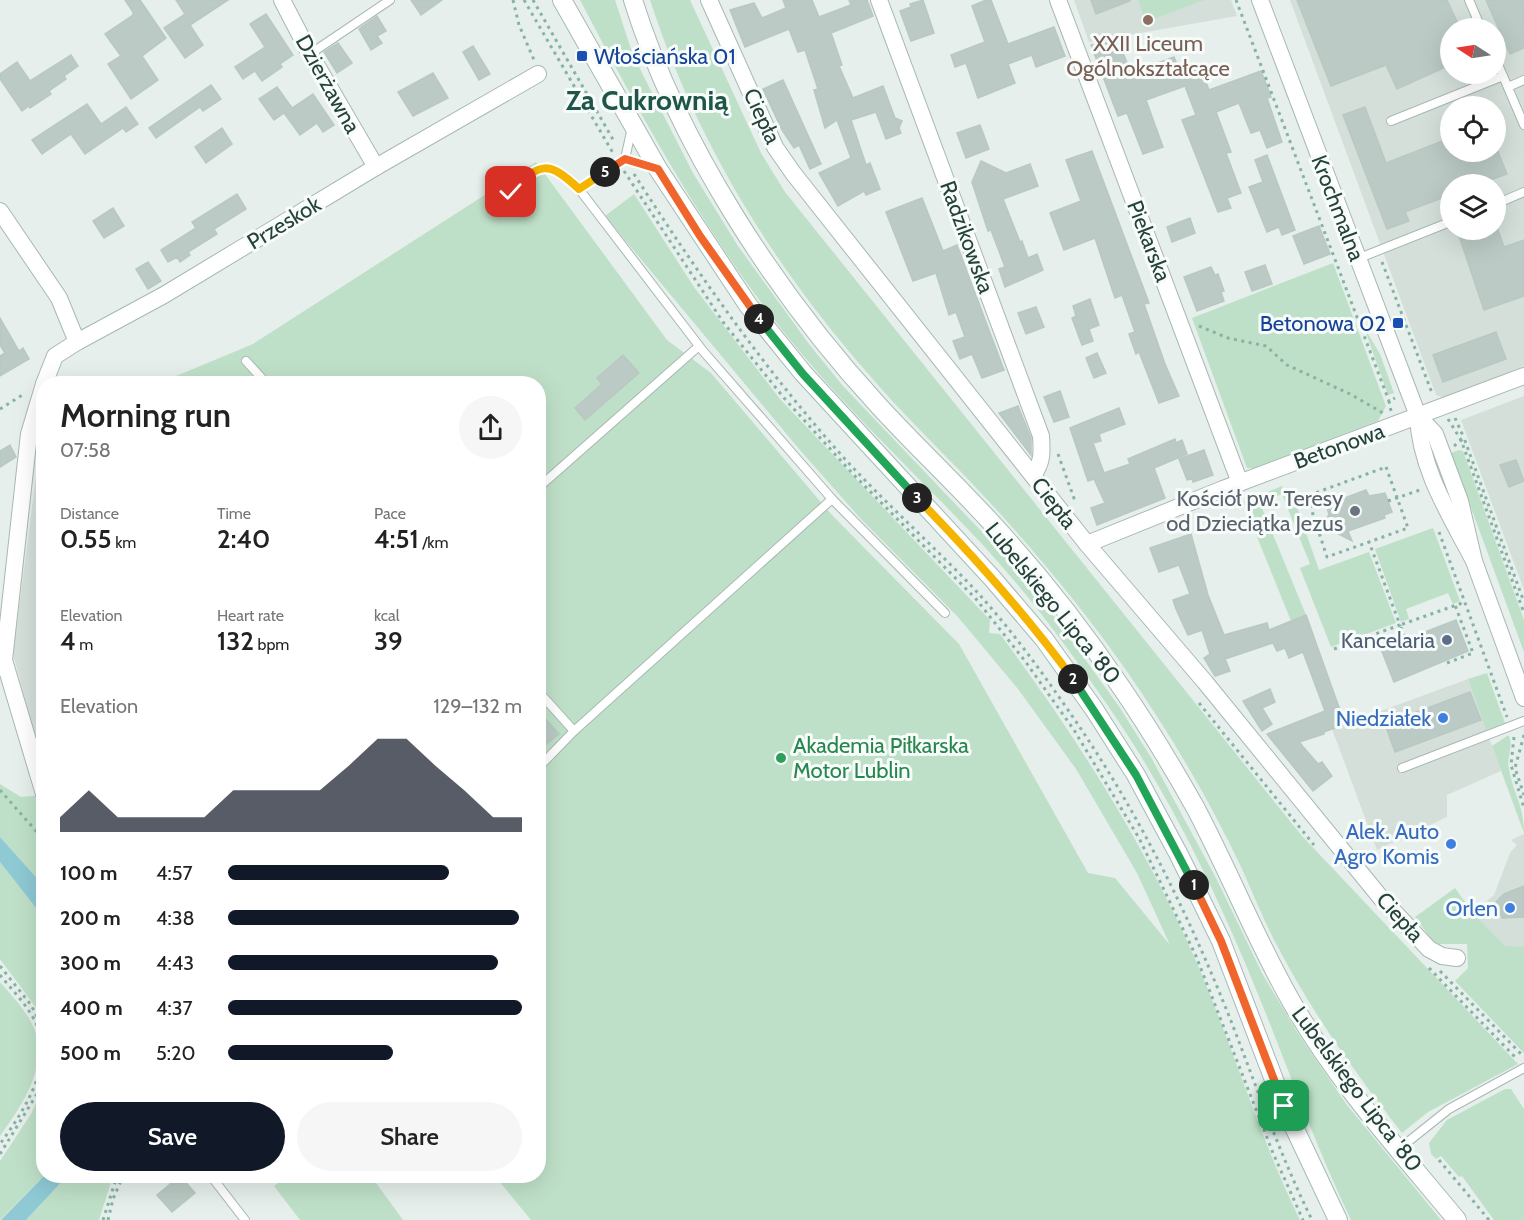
<!DOCTYPE html>
<meta charset="utf-8">
<style>
body{margin:0;font-family:Cabin,sans-serif;background:#f6f6f6;color:#222;height:100vh;display:flex;flex-direction:column;font-size:22px;white-space:nowrap}
*{box-sizing:border-box;margin:0}
p{font-size:20px;color:#767676}
.icon{flex:none;width:33px;height:33px;fill:none;stroke:currentColor;stroke-width:2;stroke-linecap:round;stroke-linejoin:round}
.map{position:relative;flex:1;overflow:hidden}
.drawer{position:absolute;left:36px;top:376px;width:510px;height:807px;display:flex;flex-direction:column;background:#fff;border-radius:24px;box-shadow:0 6px 24px #0002}
.drawer>*{flex:none}
.needle{width:39px;rotate:282deg}
.tools{position:absolute;left:1440px;top:18px;display:grid;gap:12px}
.tools a{display:grid;place-items:center;width:66px;height:66px;border-radius:50%;background:#fff;box-shadow:0 6px 24px #0002;font-size:30px}
.pin{position:absolute;display:grid;place-items:center;width:51px;height:51px;color:#fff;margin:-26px;border-radius:12px;box-shadow:0 3px 9px #0006}
.km{position:absolute;width:30px;height:30px;margin:-15px;border-radius:50%;background:#222;color:#fff;font-size:16px;line-height:30px;text-align:center}
.round{display:grid;place-items:center;flex:none;width:63px;height:63px;border-radius:32px;background:#f6f6f6}
.headline{display:flex;align-items:center;justify-content:space-between;height:102px;padding:0 24px}
h1{font-size:33px;font-weight:600;line-height:45px}
.stats{display:grid;grid-template-columns:repeat(3,1fr);gap:9px;height:102px;padding:6px 24px}
.stats div{display:grid;align-content:center}
.stats b{font-size:26px;font-weight:600}
.stats small{font-size:16px;font-weight:400}
.stats p{font-size:16px}
.chart{height:168px;padding:12px 24px}
.chart p{display:flex;justify-content:space-between}
.chart svg{width:100%;height:108px;margin-top:6px;fill:#111827;opacity:.7}
.button{display:flex;gap:12px;margin-top:auto;padding:12px 24px}
.button a{flex:1;height:69px;border-radius:36px;background:#111827;color:#fff;font-size:24px;font-weight:600;line-height:69px;text-align:center}
.button a+a{background:#f6f6f6;color:#222}
ul{padding:0 24px;list-style:none;font-size:20px}
li{display:grid;grid-template-columns:96px 72px 1fr;align-items:center;height:45px}
li i{height:15px;border-radius:8px;background:#111827}
.map>svg:first-child{display:block}
</style>
<div class="map">
<svg width="1524" height="1220" viewBox="0 0 1524 1220">
<rect width="100%" height="100%" fill="#e6efeb"/>
<g fill="#d4dfda" fill-rule="evenodd">
<path d="M1074,0H1231L1237,16L1089,42Z"/>
<path d="M1290,0H1524V366L1444,398L1436,395ZM1450,28H1496V74H1450ZM1450,106H1496V152H1450ZM1450,184H1496V230H1450Z"/>
<path d="M1524,396V590L1461,420Z"/>
<path d="M43,423V765L13,654Z"/>
<path d="M1468,679L1501,771L1447,795V817L1377,850L1332,729Z"/>
<path d="M1524,834V947H1505L1473,913L1494,895L1510,853L1517,845L1511,840Z"/>
</g>
<g fill="#bfe0c8">
<path d="M580,0H615L632,52L644,77L693,173L738,246L809,344L843,386L1004,555L1057,620L1120,708L1152,759L1217,880L1263,975L1299,1035L1347,1105L1441,1220H1351C1312,1139 1283,1053 1248,970C1209,877 1165,788 1108,706C1069,649 1028,594 982,544C922,480 857,420 801,353C712,247 644,122 580,0Z"/>
<path d="M650,0H690L761,153L785,192L1302,836L1518,1064L1428,1112L1402,1133C1357,1075 1314,1016 1280,951C1265,924 1254,896 1242,869C1210,801 1171,735 1128,673C1080,604 1024,538 966,477C934,444 901,412 871,377C773,266 696,141 650,0Z"/>
<path d="M1138,0H1204L1146,22Z"/>
<path d="M536,162L667,340L711,373L831,514L959,644L1088,873L1115,878L1170,945L1137,873L1076,769L1018,689L958,617L861,519L799,449L605,216L634,194L694,287L780,399L990,620L989,633L1000,634C1072,731 1137,832 1188,943C1229,1033 1256,1130 1300,1220H531L495,1176H538V384H157L253,344Z"/>
<path d="M1333,263L1386,406L1378,421L1255,468H1247L1192,318Z"/>
<path d="M1364,327L1380,354L1394,393L1388,395Z"/>
<path d="M1459,450L1463,451L1524,620V652L1451,453Z"/>
<path d="M1282,486L1289,506L1296,504L1319,570L1369,552L1396,623L1331,647L1300,568L1310,564L1282,494L1260,503L1306,615L1291,621L1243,502Z"/>
<path d="M1433,528L1460,601L1453,604L1448,593L1406,609L1409,619L1401,622L1375,549Z"/>
<path d="M1487,673L1505,723L1486,730L1468,679Z"/>
<path d="M1507,736H1509C1514,748 1506,757 1509,769C1513,793 1524,805 1524,833L1492,746Z"/>
<path d="M0,784L21,797L43,795V885L0,837Z"/>
<path d="M0,862L43,917V1017L0,959Z"/>
<path d="M1455,888L1473,913L1505,946L1524,947V1053L1455,981L1468,968L1467,944H1435L1415,917Z"/>
<path d="M0,982C11,995 26,1010 33,1026C51,1064 21,1107 0,1136Z"/>
<path d="M43,1087L44,1176L0,1220V1161L31,1114Z"/>
<path d="M1505,1089H1511L1524,1109V1220H1494L1462,1176L1459,1177L1441,1156L1436,1159L1431,1154L1429,1143L1447,1120Z"/>
<path d="M67,1176H113L99,1220H26Z"/>
<path d="M288,1176H371L403,1220H300L274,1186Z"/>
</g>
<g fill="#8ec9d4">
<path d="M0,837L43,885V917L0,862Z"/>
<path d="M44,1176H67L26,1220H1Z"/>
</g>
<g fill="#bbcac4" stroke="#b8c9c2" stroke-width="1.5">
<path d="M125,0H140L166,38L142,56L158,80L131,99L108,64L121,56L105,34L133,15V12Z"/>
<path d="M176,0H228L190,25L203,45L185,58L164,28L185,14Z"/>
<path d="M411,0H442L421,15Z"/>
<path d="M783,0H812L819,17L851,5L849,0H867L873,16L831,33L842,65L839,66L853,98L883,86L895,118L902,121L899,128L901,133L886,139L876,112L851,120L866,165L870,163L880,189L866,195L864,191L838,206L819,173L851,158L837,120L825,128L814,90L818,89L805,50L798,52L789,29L745,47L730,10L754,3L762,18L786,8Z"/>
<path d="M923,0L934,33L911,41L900,11L911,7L910,4Z"/>
<path d="M986,0H991L1008,44L1054,27L1065,56L1036,67L1032,55L1008,64L1015,83L978,98L966,63L955,67L951,55L985,42L972,6Z"/>
<path d="M1091,0H1129L1130,1L1096,14Z"/>
<path d="M1297,0H1447L1460,28H1450V65L1397,89L1386,65L1331,86Z"/>
<path d="M1486,0H1524V48L1510,54Z"/>
<path d="M266,14L293,55L280,64L282,67L262,81L255,71L243,79L235,67L265,47L250,24Z"/>
<path d="M377,16L386,31L377,36L382,43L371,50L359,29Z"/>
<path d="M1118,40L1131,73L1174,57L1180,71L1199,64L1209,90L1261,71L1271,97L1267,98L1282,142L1267,148L1260,130L1251,133L1239,103L1216,112L1231,152L1226,153L1241,193L1227,198L1231,208L1218,212L1182,120L1196,115L1185,86L1146,100L1163,147L1143,154L1127,113L1118,116L1091,45Z"/>
<path d="M338,43L352,63L337,73L324,52Z"/>
<path d="M473,46L490,74L479,80L463,52Z"/>
<path d="M71,55L78,66L64,76L66,79L49,91L51,94L30,108L29,106L22,111L0,79V74L17,62L30,81Z"/>
<path d="M433,73L448,98L413,116L398,92Z"/>
<path d="M783,80L821,164L810,169L799,145L794,148L782,130L763,89Z"/>
<path d="M211,85L221,99L203,111L200,107L156,138L149,128Z"/>
<path d="M277,87L292,108L313,94L334,125L323,132L317,123L300,135L284,113L274,120L259,99Z"/>
<path d="M87,104L101,124L126,107L138,124L126,132L123,128L85,154L71,134L42,154L32,140Z"/>
<path d="M1365,107L1386,163L1450,138V152H1498L1507,174L1479,184H1450V195L1405,212L1409,221L1387,229L1343,115Z"/>
<path d="M980,125L989,149L966,158L957,133Z"/>
<path d="M222,128L232,144L206,163L195,147Z"/>
<path d="M1092,151L1149,303L1144,304L1165,364L1179,396L1159,403L1139,352L1136,354L1129,334L1135,332L1122,295L1115,298L1095,238L1064,250L1050,213L1081,201L1066,160Z"/>
<path d="M1267,155L1295,230L1282,235L1279,227L1267,232L1249,187L1263,182L1255,160Z"/>
<path d="M981,161L1006,173L1030,164L1038,186L1003,199L1020,242L1022,241L1028,258L1037,254L1043,270L1005,287L999,269L1005,267L991,230L988,231L972,182Z"/>
<path d="M237,194L246,209L214,229L217,234L188,252L190,255L180,262L177,257L168,262L161,250L196,228L192,222Z"/>
<path d="M922,198L943,251L957,245L1004,370L982,378L972,354L960,359L953,341L965,337L956,312L949,315L936,273L913,281L886,212Z"/>
<path d="M113,208L124,226L104,238L93,221Z"/>
<path d="M1190,218L1195,233L1172,242L1167,227Z"/>
<path d="M1319,226L1330,254L1304,264L1293,236Z"/>
<path d="M1457,230H1498L1504,247L1524,240V296L1484,310Z"/>
<path d="M148,262L161,281L148,289L136,269Z"/>
<path d="M1265,265L1272,284L1252,291L1245,272Z"/>
<path d="M1211,267L1215,275L1218,274L1224,291L1221,292L1224,301L1197,311L1184,277Z"/>
<path d="M1090,299L1099,325L1089,329L1093,341L1082,345L1072,318L1076,316L1073,306Z"/>
<path d="M1036,307L1044,327L1026,334L1018,313Z"/>
<path d="M0,318L19,351L23,348L29,359L0,376V356L5,353L0,345Z"/>
<path d="M1496,332L1506,359L1443,382L1433,355Z"/>
<path d="M1097,353L1106,373L1094,378L1086,358Z"/>
<path d="M623,355L639,373L585,420L575,408L602,384L597,378Z"/>
<path d="M1060,391L1069,417L1054,422L1044,397Z"/>
<path d="M1018,406L1031,438V455L999,413Z"/>
<path d="M1119,408L1125,424L1099,434L1101,441L1093,443L1104,473L1130,464L1128,459L1175,439L1176,443L1182,440L1187,454L1154,468L1165,498L1097,525L1091,508L1105,503L1094,479L1088,481L1070,428Z"/>
<path d="M10,445L16,457L0,467V451Z"/>
<path d="M1204,450L1213,475L1193,482L1192,479L1187,480L1179,459Z"/>
<path d="M1516,460L1524,481L1509,487L1500,465Z"/>
<path d="M1366,490L1369,496L1385,493L1392,512L1384,515L1385,518L1348,531L1352,541L1327,528L1325,523L1329,514L1326,505Z"/>
<path d="M1191,534L1208,595L1224,635L1267,623L1269,630L1306,615L1345,724L1324,732V734L1299,742L1318,764L1322,762L1332,776L1313,791L1267,734L1325,711L1303,652L1289,658L1285,648L1277,651L1273,643L1225,659L1230,671L1215,676L1204,658L1210,654L1202,630L1188,635L1176,609L1173,600L1190,594L1179,565L1159,572L1150,548Z"/>
<path d="M1456,620L1468,651L1394,682L1381,649Z"/>
<path d="M1270,689L1275,702L1262,708L1272,724L1262,731L1243,701Z"/>
<path d="M1470,692L1481,720L1395,752L1385,724Z"/>
<path d="M538,711L559,734L538,751Z"/>
<path d="M1524,886V917L1502,918L1496,902L1504,894Z"/>
<path d="M180,1176L195,1193L172,1212L157,1195Z"/>
</g>
<g fill="none" stroke-linecap="round" stroke-linejoin="round">
<defs>
<g id="lane">
<path d="M1469,0L1481,28"/>
<path d="M310,54L390,0"/>
<path d="M1503,76L1524,125"/>
<path d="M1508,87L1524,80"/>
<path d="M1391,121L1503,76L1496,60"/>
<path d="M625,159L632,127"/>
<path d="M579,189L625,159L653,167"/>
<path d="M511,192C540,162 548,160 579,189L703,351L832,499L945,613"/>
<path d="M1496,204L1524,192"/>
<path d="M1357,259L1450,222"/>
<path d="M246,361L267,384"/>
<path d="M538,488L699,346"/>
<path d="M538,691L574,731"/>
<path d="M538,768L574,731L832,499"/>
<path d="M1402,768L1524,721"/>
<path d="M1399,1149L1449,1109L1524,1068"/>
<path d="M211,1176L245,1220"/>
</g>
<g id="street">
<path d="M282,0L310,54L376,167"/>
<path d="M709,0L775,147L793,173L1087,544L1205,682L1381,898L1429,949L1442,956L1457,958"/>
<path d="M879,0L1041,436C1042,451 1043,462 1033,475"/>
<path d="M1058,0L1240,483"/>
<path d="M1260,0L1418,416C1420,469 1450,515 1474,561"/>
<path d="M0,211L59,298L77,342"/>
<path d="M44,384L55,356L77,342L164,295L376,167L538,74"/>
<path d="M44,384L29,434L4,660L44,794"/>
<path d="M1418,416L1435,434L1460,501L1474,561L1524,698"/>
<path d="M1087,544L1223,489L1524,376"/>
</g>
<g id="secondary">
<path d="M562,0L658,169L748,305L803,373L992,578L1044,639L1094,709L1136,775L1179,855L1221,941L1284,1106L1338,1220"/>
<path d="M633,0C678,144 776,294 878,405C920,451 966,493 1007,540C1048,586 1086,635 1121,687C1147,725 1172,766 1195,807C1229,871 1255,938 1291,1001C1336,1080 1399,1150 1457,1220"/>
</g>
</defs>
<use href="#lane" stroke="#a8b8b2" stroke-width="10"/>
<use href="#street" stroke="#a8b8b2" stroke-width="18"/>
<use href="#secondary" stroke="#a4bbb3" stroke-width="20"/>
<g stroke="#86b3a5" stroke-width="3" stroke-dasharray="3 4.5" stroke-linecap="butt">
<path d="M513,0L519,25L534,60"/>
<path d="M524,0L613,153"/>
<path d="M533,0L615,143"/>
<path d="M1236,0L1389,401"/>
<path d="M624,171L723,322L784,398L852,473L976,599L1025,661L1074,730L1139,838L1196,956L1273,1153L1303,1220"/>
<path d="M634,174C698,274 765,370 844,458C887,505 935,547 978,593C1015,634 1050,683 1081,729C1142,820 1191,920 1231,1021C1257,1088 1280,1155 1312,1220"/>
<path d="M1382,262L1432,393"/>
<path d="M1199,326L1228,338L1266,346L1287,365L1350,394L1383,413"/>
<path d="M0,409L24,394"/>
<path d="M1391,411L1389,401L1395,398"/>
<path d="M1455,418L1464,438"/>
<path d="M1448,419L1461,440L1524,613"/>
<path d="M1454,446L1464,438L1524,602"/>
<path d="M1058,454L1075,501"/>
<path d="M1386,467L1408,528L1327,557L1307,496Z"/>
<path d="M1388,501L1420,490"/>
<path d="M1439,532L1507,717"/>
<path d="M1378,648L1405,638L1400,625L1465,602"/>
<path d="M1334,649L1400,625L1369,542"/>
<path d="M1447,663L1473,653L1455,605"/>
<path d="M1199,703L1314,845"/>
<path d="M1524,735L1515,768L1524,795"/>
<path d="M1514,737L1511,765L1524,808"/>
<path d="M0,790L44,840"/>
<path d="M0,966L31,1005L44,1030"/>
<path d="M1429,968L1516,1058"/>
<path d="M1440,971L1524,1057"/>
<path d="M0,975C13,991 31,1009 38,1028C53,1069 22,1113 0,1144"/>
<path d="M0,1154L37,1094L44,1067"/>
<path d="M1439,1160L1489,1220"/>
<path d="M103,1220L117,1176"/>
<path d="M108,1220L113,1199L123,1176"/>
</g>
<use href="#lane" stroke="#fff" stroke-width="8"/>
<use href="#street" stroke="#fff" stroke-width="16"/>
<use href="#secondary" stroke="#fff" stroke-width="18"/>
</g>
<g fill="none" stroke-linecap="round" stroke-linejoin="round">
<defs>
<path id="split-1" d="M1194,885L1221,941L1284,1106"/>
<path id="split-2" d="M1073,679L1136,775L1194,885"/>
<path id="split-3" d="M917,498C973,555 1026,615 1073,679"/>
<path id="split-4" d="M759,319L803,374L917,498"/>
<path id="split-5" d="M605,172L625,159L658,169L700,236L759,319"/>
<path id="split-6" d="M511,192C540,162 548,160 579,189L605,172"/>
</defs>
<use href="#split-1" stroke="#fff" stroke-width="12"/>
<use href="#split-2" stroke="#fff" stroke-width="12"/>
<use href="#split-3" stroke="#fff" stroke-width="12"/>
<use href="#split-4" stroke="#fff" stroke-width="12"/>
<use href="#split-5" stroke="#fff" stroke-width="12"/>
<use href="#split-6" stroke="#fff" stroke-width="12"/>
<use href="#split-1" stroke="#f0652b" stroke-width="8"/>
<use href="#split-2" stroke="#22a559" stroke-width="8"/>
<use href="#split-3" stroke="#f5b400" stroke-width="8"/>
<use href="#split-4" stroke="#22a559" stroke-width="8"/>
<use href="#split-5" stroke="#f0652b" stroke-width="8"/>
<use href="#split-6" stroke="#f5b400" stroke-width="8"/>
</g>
<circle fill="#8d6e63" stroke="#f7fbf9" stroke-width="2" cx="1148" cy="20" r="6"/>
<g fill="#1a4fb4" stroke="#f7fbf9" stroke-width="2">
<rect x="576" y="50" width="12" height="12" rx="3"/>
<rect x="1392" y="317" width="12" height="12" rx="3"/>
</g>
<circle fill="#6b7280" stroke="#f7fbf9" stroke-width="2" cx="1355" cy="511" r="6"/>
<circle fill="#5c6f8a" stroke="#f7fbf9" stroke-width="2" cx="1447" cy="640" r="6"/>
<g fill="#3f7fe0" stroke="#f7fbf9" stroke-width="2">
<circle cx="1443" cy="718" r="6"/>
<circle cx="1451" cy="844" r="6"/>
<circle cx="1510" cy="908" r="6"/>
</g>
<circle fill="#2e9e5b" stroke="#f7fbf9" stroke-width="2" cx="781" cy="758" r="6"/>
<g text-anchor="middle" dominant-baseline="central" stroke-width="6" stroke-linejoin="round" paint-order="stroke">
<g font-size="22" fill="#785e54" stroke="#f7fbf9">
<text x="1148" y="43">XXII Liceum<tspan x="1148" dy="25">Ogólnokształcące</tspan></text>
</g>
<g font-size="22" fill="#164399" stroke="#f7fbf9" text-anchor="start">
<text x="594" y="56">Włościańska 01</text>
<text x="1386" y="323" text-anchor="end">Betonowa 02</text>
</g>
<g font-size="22" fill="#24423a" stroke="#f7fbf9">
<text transform="translate(328 84) rotate(61)">Dzierżawna</text>
<text transform="translate(762 116) rotate(65)">Ciepła</text>
<text transform="translate(1338 208) rotate(69)">Krochmalna</text>
<text transform="translate(284 223) rotate(-31)">Przeskok</text>
<text transform="translate(967 237) rotate(70)">Radzikowska</text>
<text transform="translate(1149 241) rotate(69)">Piekarska</text>
<text transform="translate(1339 446) rotate(-20)">Betonowa</text>
<text transform="translate(1054 503) rotate(52)">Ciepła</text>
<text transform="translate(1053 603) rotate(51)">Lubelskiego Lipca '80</text>
<text transform="translate(1400 917) rotate(48)">Ciepła</text>
<text transform="translate(1357 1089) rotate(53)">Lubelskiego Lipca '80</text>
</g>
<g font-size="22" fill="#5b616d" stroke="#f7fbf9" text-anchor="end">
<text x="1343" y="498">Kościół pw. Teresy<tspan x="1343" dy="25">od Dzieciątka Jezus</tspan></text>
</g>
<g font-size="22" fill="#4e5e75" stroke="#f7fbf9" text-anchor="end">
<text x="1435" y="640">Kancelaria</text>
</g>
<g font-size="22" fill="#366cbe" stroke="#f7fbf9" text-anchor="end">
<text x="1431" y="718">Niedziałek</text>
<text x="1439" y="831">Alek. Auto<tspan x="1439" dy="25">Agro Komis</tspan></text>
<text x="1498" y="908">Orlen</text>
</g>
<g font-size="22" fill="#27864d" stroke="#f7fbf9" text-anchor="start">
<text x="793" y="745">Akademia Piłkarska<tspan x="793" dy="25">Motor Lublin</tspan></text>
</g>
<g font-size="28" font-weight="bold" fill="#1f5548" stroke="#f7fbf9">
<text x="647" y="100">Za Cukrownią</text>
</g>
</g>
</svg>
<div class="tools">
<a><svg class="needle" viewBox="-14 -14 28 28"><path d="M0-13l5 13h-10z" fill="#e53935"/><path d="M0 13l5-13h-10z" fill="#767676"/></svg></a>
<a><svg class="icon" aria-label="locate" viewBox="0 0 24 24"><circle cx="12" cy="12" r="6"/><path d="M12 2v4M12 18v4M2 12h4M18 12h4"/></svg></a>
<a><svg class="icon" aria-label="layers" viewBox="0 0 24 24"><path d="M12 4l9 5-9 5-9-5zM3 14l9 5 9-5"/></svg></a>
</div>
<div class="pin" style="left:1284px;top:1106px;background:#1e9e55"><svg class="icon" aria-label="arrive" viewBox="0 0 24 24"><path d="M6 21V4h12l-3 4 3 4H6"/></svg></div>
<div class="pin" style="left:511px;top:192px;background:#d93025"><svg class="icon" aria-label="check" viewBox="0 0 24 24"><path d="M5 12l5 5 9-10"/></svg></div>
<b class="km" style="left:1194px;top:885px">1</b>
<b class="km" style="left:1073px;top:679px">2</b>
<b class="km" style="left:917px;top:498px">3</b>
<b class="km" style="left:759px;top:319px">4</b>
<b class="km" style="left:605px;top:172px">5</b>
<section class="drawer">
<div class="headline"><div><h1>Morning run</h1><p>07:58</p></div><a class="round"><svg class="icon" aria-label="share" viewBox="0 0 24 24"><path d="M12 15V3M7 8l5-5 5 5M5 13v7h14v-7"/></svg></a></div>
<div class="stats">
<div><p>Distance</p><b>0.55<small> km</small></b></div>
<div><p>Time</p><b>2:40</b></div>
<div><p>Pace</p><b>4:51<small> /km</small></b></div>
</div>
<div class="stats">
<div><p>Elevation</p><b>4<small> m</small></b></div>
<div><p>Heart rate</p><b>132<small> bpm</small></b></div>
<div><p>kcal</p><b>39</b></div>
</div>
<div class="chart"><p><span>Elevation</span>129–132 m</p>
<svg viewBox="0 0 160 44" preserveAspectRatio="none"><path d="M0 44V38L10 27L20 38L30 38L40 38L50 38L60 27L70 27L80 27L90 27L100 17L110 6L120 6L130 17L140 27L150 38L160 38V44z"/></svg>
</div>
<ul>
<li><b>100 m</b>4:57<i style="width:75%"></i></li>
<li><b>200 m</b>4:38<i style="width:99%"></i></li>
<li><b>300 m</b>4:43<i style="width:92%"></i></li>
<li><b>400 m</b>4:37<i style="width:100%"></i></li>
<li><b>500 m</b>5:20<i style="width:56%"></i></li>
</ul>
<div class="button"><a>Save</a><a>Share</a></div>
</section>
</div>
